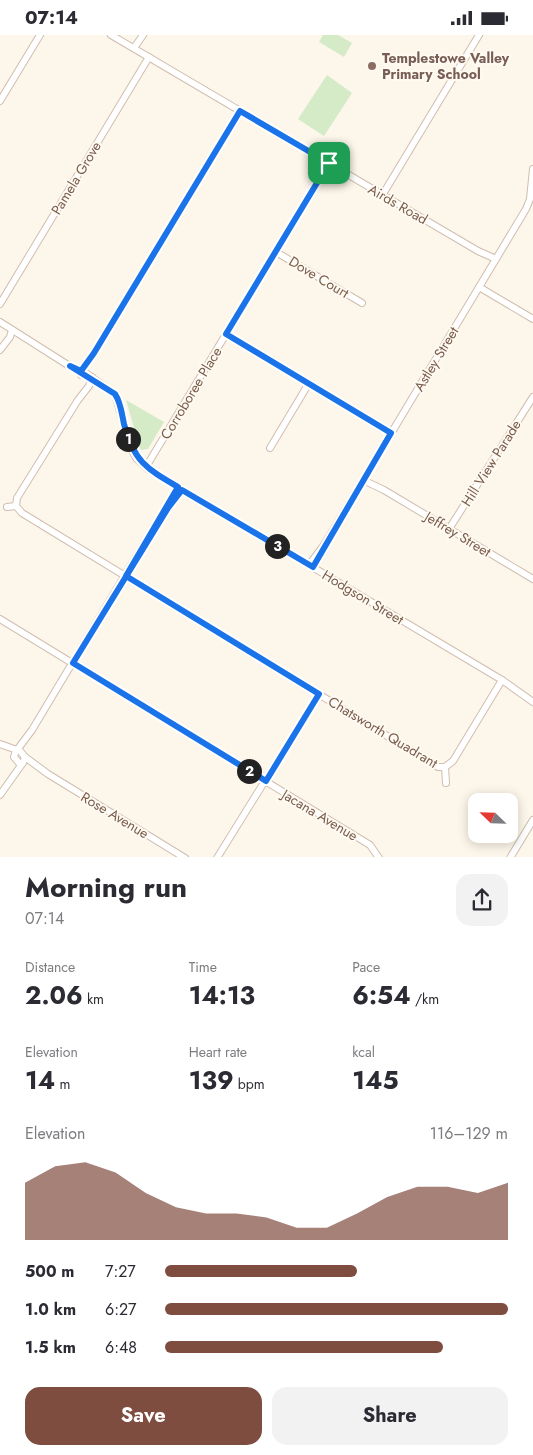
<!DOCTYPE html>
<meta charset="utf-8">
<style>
body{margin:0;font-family:Jost,sans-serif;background:#f2f2f3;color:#2b2b33;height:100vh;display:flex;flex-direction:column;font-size:19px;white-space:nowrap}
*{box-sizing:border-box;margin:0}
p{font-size:16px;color:#7c7c81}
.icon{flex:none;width:28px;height:28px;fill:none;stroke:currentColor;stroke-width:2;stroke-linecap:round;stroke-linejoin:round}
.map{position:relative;height:822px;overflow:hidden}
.details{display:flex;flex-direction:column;background:#fff;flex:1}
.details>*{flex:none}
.needle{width:32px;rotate:293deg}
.tools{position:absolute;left:468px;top:758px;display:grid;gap:10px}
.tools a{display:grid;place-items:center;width:50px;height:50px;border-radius:10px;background:#fff;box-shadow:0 2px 12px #0003;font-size:25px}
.pin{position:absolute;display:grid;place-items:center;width:42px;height:42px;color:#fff;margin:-21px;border-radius:10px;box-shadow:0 2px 8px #0006}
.km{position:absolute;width:25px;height:25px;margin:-12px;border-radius:50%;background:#222;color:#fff;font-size:14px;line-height:25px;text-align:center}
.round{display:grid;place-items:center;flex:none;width:52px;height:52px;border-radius:15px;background:#f2f2f3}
.summary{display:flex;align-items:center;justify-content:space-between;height:85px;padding:0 25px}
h1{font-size:28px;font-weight:700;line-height:38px}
.stats{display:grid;grid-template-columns:repeat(3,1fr);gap:8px;height:85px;padding:5px 25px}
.stats div{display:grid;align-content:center}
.stats b{font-size:25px;font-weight:700}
.stats small{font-size:14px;font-weight:400}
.stats p{font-size:14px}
.chart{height:140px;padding:10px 25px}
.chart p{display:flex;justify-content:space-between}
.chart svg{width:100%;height:90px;margin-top:5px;fill:#7f4c40;opacity:.7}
.button{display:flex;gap:10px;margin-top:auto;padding:10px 25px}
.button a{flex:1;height:58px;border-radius:15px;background:#7f4c40;color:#fff;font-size:20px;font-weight:700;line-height:58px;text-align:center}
.button a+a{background:#f2f2f3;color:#2b2b33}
ul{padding:0 25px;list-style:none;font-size:16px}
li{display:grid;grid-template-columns:80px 60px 1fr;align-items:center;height:38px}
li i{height:12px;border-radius:6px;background:#7f4c40}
.status{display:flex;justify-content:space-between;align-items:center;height:35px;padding:0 25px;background:#fff;direction:ltr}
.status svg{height:14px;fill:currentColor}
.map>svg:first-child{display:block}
</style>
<div class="status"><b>07:14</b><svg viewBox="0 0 49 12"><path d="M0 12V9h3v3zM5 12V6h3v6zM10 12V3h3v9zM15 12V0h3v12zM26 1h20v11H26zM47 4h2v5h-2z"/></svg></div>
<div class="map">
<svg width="533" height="823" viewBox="0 0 533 823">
<rect width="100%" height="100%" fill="#fdf6ea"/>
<g fill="#d5ebc8">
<path d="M323,0H338L352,8L344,22L319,7Z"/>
<path d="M327,40L352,58L324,101L298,84Z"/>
<path d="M126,365L164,387L148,414L141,415L139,411Z"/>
</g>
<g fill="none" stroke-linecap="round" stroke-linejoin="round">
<defs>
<g id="minor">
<path d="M111,0L478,216L496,224"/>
<path d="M134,13L143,0"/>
<path d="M0,66L40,0"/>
<path d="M383,159L479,0"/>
<path d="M276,217L362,268"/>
<path d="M479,252L533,284"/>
<path d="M0,269L149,22"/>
<path d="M0,287L71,332"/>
<path d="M226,299L391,398"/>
<path d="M0,315L10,302L12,295"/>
<path d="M70,331L83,336L115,359L131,413L136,423L148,434L502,645L533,667"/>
<path d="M81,340V334L94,318L240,76"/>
<path d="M92,342L89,351L78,365L17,463L16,471L22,478L438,732H445L453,726L502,645"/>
<path d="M270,413L309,348"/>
<path d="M146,432L329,128"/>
<path d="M363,445L384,455L533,544"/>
<path d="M7,472L16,471"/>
<path d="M449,494L533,362"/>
<path d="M309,530L324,510L526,174L530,164L533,134"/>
<path d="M0,584L370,810L379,823"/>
<path d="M0,709L20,716L25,722L23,728H19L14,722L16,715"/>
<path d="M17,715L32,695L178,452"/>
<path d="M25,722L48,739L185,823"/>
<path d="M445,732L446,748"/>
<path d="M0,760L22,729"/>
<path d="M217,823L319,659"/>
<path d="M510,823L533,785"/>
</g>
</defs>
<use href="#minor" stroke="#d0beaf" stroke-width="8"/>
<use href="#minor" stroke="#fff" stroke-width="6"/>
</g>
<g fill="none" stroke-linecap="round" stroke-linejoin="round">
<defs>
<path id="route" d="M329,128L240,76L94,318L81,336L70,331L115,359C121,368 122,380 124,389C134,427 147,434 178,452L126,541L319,659L266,746L73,628L122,548L130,535L168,473L182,455L313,532L391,398L226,299L329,128"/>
</defs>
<use href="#route" stroke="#fff" stroke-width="10"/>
<use href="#route" stroke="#1a73e8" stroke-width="6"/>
</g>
<circle fill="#8d6e63" stroke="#fffaf1" stroke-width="2" cx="372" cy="31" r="5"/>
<g text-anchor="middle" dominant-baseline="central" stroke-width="4" stroke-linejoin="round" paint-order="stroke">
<g font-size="14" font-weight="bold" fill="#785e54" stroke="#fffaf1" text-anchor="start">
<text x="382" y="23">Templestowe Valley<tspan x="382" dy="16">Primary School</tspan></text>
</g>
<g font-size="14" fill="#795d4c" stroke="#fffaf1">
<text transform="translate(76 143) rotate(-59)">Pamela Grove</text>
<text transform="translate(398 169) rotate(30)">Airds Road</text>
<text transform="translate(319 242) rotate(31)">Dove Court</text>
<text transform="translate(436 324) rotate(-59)">Astley Street</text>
<text transform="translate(191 358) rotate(-59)">Corroboree Place</text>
<text transform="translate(491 428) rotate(-58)">Hill View Parade</text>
<text transform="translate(458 499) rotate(31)">Jeffrey Street</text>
<text transform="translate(363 562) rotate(31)">Hodgson Street</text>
<text transform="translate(383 697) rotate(31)">Chatsworth Quadrant</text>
<text transform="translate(115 780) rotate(31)">Rose Avenue</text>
<text transform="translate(320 780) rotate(31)">Jacana Avenue</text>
</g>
</g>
</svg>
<div class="tools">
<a><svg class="needle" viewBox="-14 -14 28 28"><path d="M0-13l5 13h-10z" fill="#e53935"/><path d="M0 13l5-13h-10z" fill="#7c7c81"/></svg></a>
</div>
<div class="pin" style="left:329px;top:128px;background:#1e9e55"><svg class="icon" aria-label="arrive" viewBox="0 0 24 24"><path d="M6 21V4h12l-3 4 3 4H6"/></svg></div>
<b class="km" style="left:128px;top:404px">1</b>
<b class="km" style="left:249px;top:736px">2</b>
<b class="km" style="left:277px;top:511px">3</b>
</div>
<section class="details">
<div class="summary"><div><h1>Morning run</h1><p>07:14</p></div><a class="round"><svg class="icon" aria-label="share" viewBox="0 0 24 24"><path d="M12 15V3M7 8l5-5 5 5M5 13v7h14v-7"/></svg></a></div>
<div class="stats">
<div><p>Distance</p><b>2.06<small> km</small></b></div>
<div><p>Time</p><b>14:13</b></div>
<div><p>Pace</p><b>6:54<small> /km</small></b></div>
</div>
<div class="stats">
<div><p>Elevation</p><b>14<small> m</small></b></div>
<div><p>Heart rate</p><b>139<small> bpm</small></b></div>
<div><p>kcal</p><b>145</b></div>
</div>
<div class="chart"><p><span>Elevation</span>116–129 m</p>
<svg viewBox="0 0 160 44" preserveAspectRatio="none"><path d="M0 44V16L10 8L20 6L30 11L40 21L50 28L60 31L70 31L80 33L90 38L100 38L110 31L120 23L130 18L140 18L150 21L160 16V44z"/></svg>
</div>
<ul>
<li><b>500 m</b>7:27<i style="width:56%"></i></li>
<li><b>1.0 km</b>6:27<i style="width:100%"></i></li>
<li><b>1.5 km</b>6:48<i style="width:81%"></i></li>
</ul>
<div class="button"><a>Save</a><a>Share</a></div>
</section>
